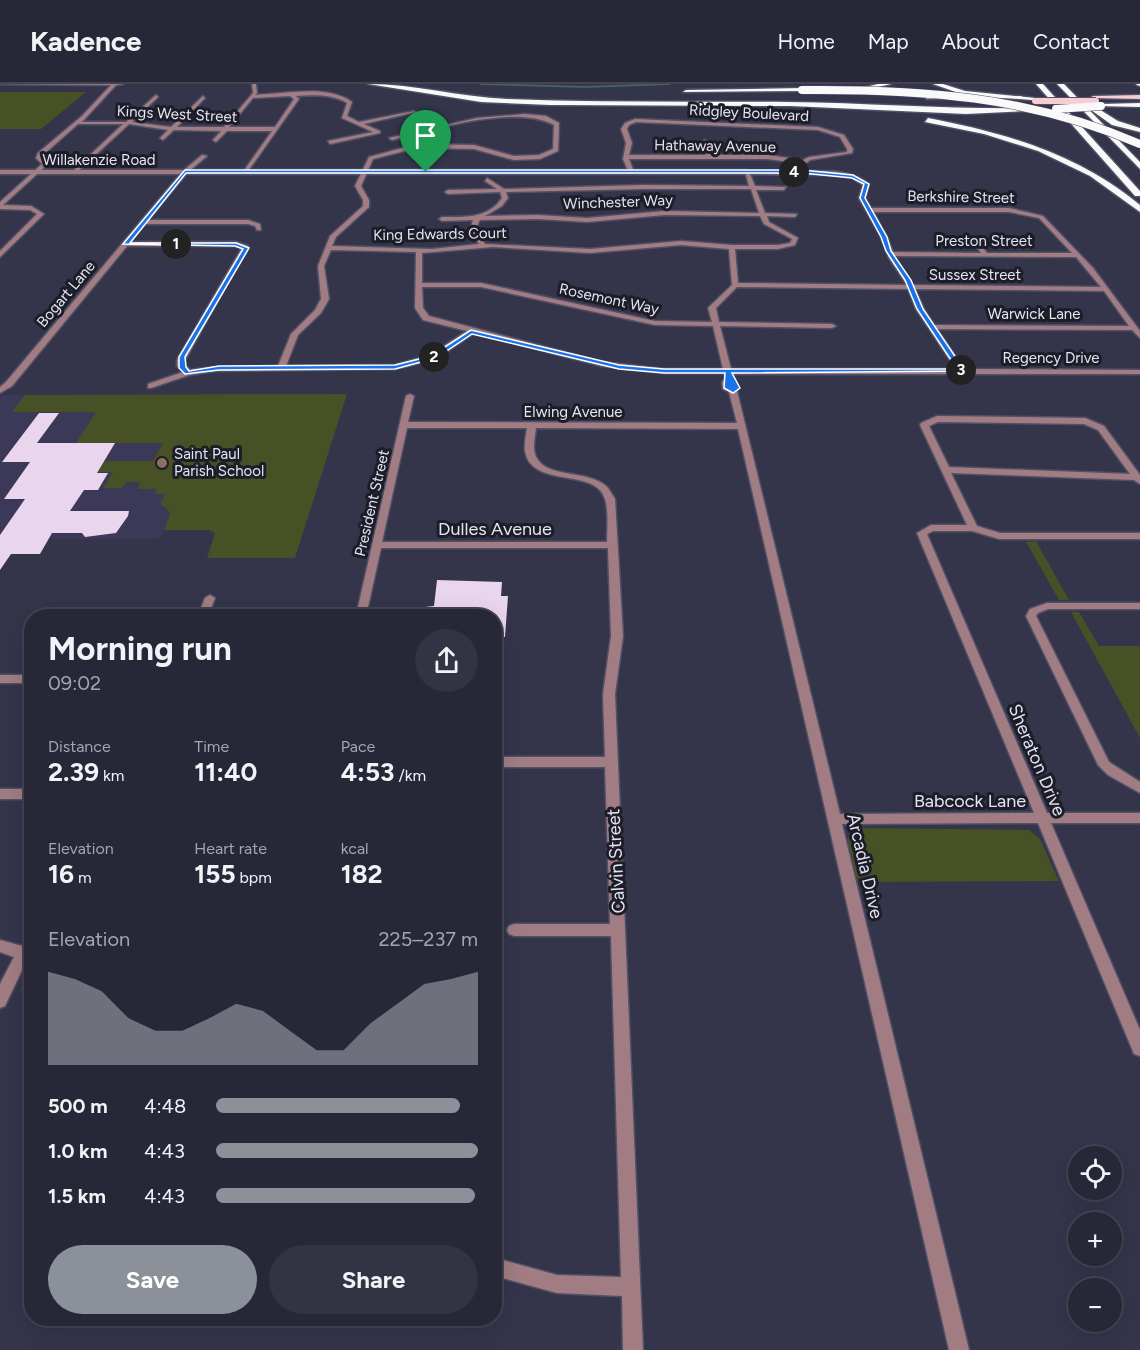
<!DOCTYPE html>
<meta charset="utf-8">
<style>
body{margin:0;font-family:Figtree,sans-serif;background:#333343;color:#f1f3f6;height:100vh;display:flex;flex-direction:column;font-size:22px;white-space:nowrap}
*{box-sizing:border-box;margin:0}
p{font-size:20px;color:#a4a5ae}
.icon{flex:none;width:33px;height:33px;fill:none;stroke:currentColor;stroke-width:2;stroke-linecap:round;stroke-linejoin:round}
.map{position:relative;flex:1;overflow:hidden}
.drawer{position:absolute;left:24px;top:525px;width:478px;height:717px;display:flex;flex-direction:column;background:#272738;border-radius:24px;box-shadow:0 6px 24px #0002,0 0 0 2px #434453}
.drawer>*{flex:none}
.controls{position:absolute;left:1068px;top:1062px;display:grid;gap:12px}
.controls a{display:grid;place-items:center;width:54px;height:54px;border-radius:50%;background:#272738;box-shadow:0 6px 24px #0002,0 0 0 2px #434453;font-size:30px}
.pin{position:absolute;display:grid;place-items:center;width:51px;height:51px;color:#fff;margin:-62px -26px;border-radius:50% 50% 50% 0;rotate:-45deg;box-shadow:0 0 6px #0007}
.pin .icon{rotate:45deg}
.km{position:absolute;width:30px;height:30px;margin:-15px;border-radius:50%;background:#222;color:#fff;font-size:16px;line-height:30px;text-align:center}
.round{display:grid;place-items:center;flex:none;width:63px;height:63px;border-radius:32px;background:#333343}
.headline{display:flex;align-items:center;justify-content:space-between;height:102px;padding:0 24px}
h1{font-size:33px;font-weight:700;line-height:45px}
.figures{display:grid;grid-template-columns:repeat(3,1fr);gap:9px;height:102px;padding:6px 24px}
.figures div{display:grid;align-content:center}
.figures b{font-size:26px;font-weight:700}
.figures small{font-size:16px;font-weight:400}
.figures p{font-size:16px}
.chart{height:168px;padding:12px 24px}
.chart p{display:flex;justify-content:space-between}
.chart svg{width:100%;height:108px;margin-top:6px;fill:#8c9099;opacity:.7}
.action{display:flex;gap:12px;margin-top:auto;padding:12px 24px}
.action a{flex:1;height:69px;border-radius:36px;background:#8c9099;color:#fff;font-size:24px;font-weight:700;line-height:69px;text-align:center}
.action a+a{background:#333343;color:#f1f3f6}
ul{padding:0 24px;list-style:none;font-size:20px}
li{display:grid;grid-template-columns:96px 72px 1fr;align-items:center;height:45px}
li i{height:15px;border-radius:8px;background:#8c9099}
header{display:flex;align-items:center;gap:36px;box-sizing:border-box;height:84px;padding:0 30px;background:#272738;border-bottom:2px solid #434453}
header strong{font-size:28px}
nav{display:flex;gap:33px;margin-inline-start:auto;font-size:21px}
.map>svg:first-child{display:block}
</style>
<header>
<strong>Kadence</strong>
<nav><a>Home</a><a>Map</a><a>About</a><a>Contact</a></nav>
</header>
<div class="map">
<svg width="1140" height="1266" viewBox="0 0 1140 1266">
<rect width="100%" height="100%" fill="#34344b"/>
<path fill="#3b3957" d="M347,310L295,474H207L216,451L209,446H164L159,455H0V313L3,311Z"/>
<g fill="#485025">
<path d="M0,8H86L41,45H0Z"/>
<path d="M347,310L295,474H207L215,449L209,446H164L170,430L166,424L160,420L165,410H154L157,405H138L140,398H126L122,404H103L113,388H98L104,377H153L163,359H76L96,328H12L25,311Z"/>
<path d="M1036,457L1069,516H1059L1026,458Z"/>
<path d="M1071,528H1079L1099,562H1140V654Z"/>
<path d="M861,744L1029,746L1040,755L1059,797L865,798L856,793L847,756L853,746Z"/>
</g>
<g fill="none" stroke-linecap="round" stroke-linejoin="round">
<path stroke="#466066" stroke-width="2" d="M481,0L585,3L669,0"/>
</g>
<g fill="#ead5ee">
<path d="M39,329H59L37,359H115L97,389H108L98,406H84L70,427H129L128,432L116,449L85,453L82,449H52L40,470H11L0,486V451L25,415H4L30,378H2Z"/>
<path d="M437,496L502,498L501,512H508L505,553H495V532H406V525L434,522Z"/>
</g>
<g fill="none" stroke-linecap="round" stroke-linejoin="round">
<defs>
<g id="minor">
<path d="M0,0H123L116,1L82,38H126L156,11L158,13L132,38L171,43L203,12L205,14L177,43H224L253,9L252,0H256L257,9L255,11C285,10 327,0 352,18L347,32L359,38L414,27L416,28L364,40L380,47V49L330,60L328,57L373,48L342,34L347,19C332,10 313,11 296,12L299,15L246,90L243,88L272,47H227L216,58L213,56L221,47L174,46L163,56L160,54L168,46L129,40L75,90L73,87L123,40H78L43,71L42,74L47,81L3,121L31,122L44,130L0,173V167L37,130L30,126L0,125V118L42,80L36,74L38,69L82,32L111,1ZM290,12L294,15L275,43H229L253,14Z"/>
<path d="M525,30L546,32L559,39L558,67L540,75L514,76L474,65L417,64L373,75L361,102L369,116V123L336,153L332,162L432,165L479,160C474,152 469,146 473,136L442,137L439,135L442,133C464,133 488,135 502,114L500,108L448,110L445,108L448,106L497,105L485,97L487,94L504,105L644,101L749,102L745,87H799L796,81L798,79L767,75H629L634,88L629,89L623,75L626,59L621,45L625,39L635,35L818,43L844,51L853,65L852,69L810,76L802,82L804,87C827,87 850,85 869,100L865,114L871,124H1009L1043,132L1093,184L1140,247V254L1132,246L937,245L964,285L1140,286V290H732L734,295L730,299L731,304L737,307L840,730L1034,729L917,449L931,441H967L920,341L921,339L937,332L1085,334L1104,342L1140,391V400L1134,396L951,389L977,442L1000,449H1140V455H999L972,447H933L927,450L1047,729H1140V739H1051L1140,946V972L1134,970L1132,965L1038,739L842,740L969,1266H949L738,345L536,344C535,354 531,367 538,376C550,394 590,386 607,403C610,406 612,411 615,415L623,552L615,610L643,1266H623L622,1212L557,1209L495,1192V1174L557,1191L621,1193L611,852H514L509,850L507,846L509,842L514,840H610L605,683H495V673H605L603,610L611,552L608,464H381L366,532H356L406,312L410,310L414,312L408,338L737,339L729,308L723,305L722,298L725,295L724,289H664L602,282L474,249L436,275L395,285L215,287L189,291L151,304H148V300L183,288L177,282V276L242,164L236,162H127L12,302L0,309V303L6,298L183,87L202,71L207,72L187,89L148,136H248L260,140L261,146H257L255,142L248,140H145L130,158H236L248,162L185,276V281L190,286L215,283L278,282L291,250L315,226L321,215L318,182L330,152L363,122V116L355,102L369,73L417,60L474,61L514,72L539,71L553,65L554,41C514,20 435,45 392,56L389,54L477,34ZM636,38L818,46L840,53L847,65V68L809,73L803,76L767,71H711L708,58L705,56L702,58L706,71H629L632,59L627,45L629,41ZM750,90L836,91L851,93L863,101L859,114L881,153L889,174L907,201L738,199L735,165H778L795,161L798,154L769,138L767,132L795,133L797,130L765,129L756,106H784L786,103L755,102ZM644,105H751L759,129L665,127L587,134L538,131L485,132L502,122L508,114L506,108ZM873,128H1009L1039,134L1072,169H987L975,154L972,156L981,169L893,168L887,153ZM665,131L760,132L764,140L792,155L790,159L778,161H732L681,157L590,165L485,160C480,152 474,144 480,136L538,135L587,138ZM681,161L729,165L732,201L708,224L712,238L655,237L481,199H422V169L493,163L590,169ZM331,166L416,168L415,224L423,236L467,247L430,271L395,281L286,282L298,251L321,229L329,215L324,182ZM894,172L1076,173L1101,203L913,201ZM422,203H481L655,241L713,242L723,285H664L602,278L429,232L423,224ZM737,203L908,205L916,225L956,285H731L720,242L832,244L836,242L832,240L719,238L716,224ZM915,205L1104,207L1129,242L934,241L924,225ZM938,338L1084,340L1098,346L1130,390L949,383L929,342ZM407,344H527C526,351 524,360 525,367C531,405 596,383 605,415C609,428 607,445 607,458H382Z"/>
<path d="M210,511L215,514L208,532H198L205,514Z"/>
<path d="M1047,519H1140V525H1048L1038,529L1036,532L1109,678L1140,698V709L1108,691L1098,681L1026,532L1030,525Z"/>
<rect x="0" y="591" width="32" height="8"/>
<rect x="0" y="705" width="32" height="10"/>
<path d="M32,854V877H28L22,886L5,922L0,924V900L14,873L0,868V856L22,862L27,856Z"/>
</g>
<path id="tertiary" d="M0,86H747L750,88L747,90H0Z"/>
<g id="primary">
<path d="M1140,11V15L1090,14L1093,12Z"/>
<path d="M928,12H1021L1024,14L926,15Z"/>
</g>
<g id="motorway">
<path d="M368,0C415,0 460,13 507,15C601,19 695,17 788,18C873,19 957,26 1042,24L1046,26L966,30L791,22L550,21L481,18Z"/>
<path d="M878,0H891L852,9L849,7Z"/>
<path d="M933,0H943L965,7L1035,14L1032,16L964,11Z"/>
<path d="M1036,0H1043L1140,107V112H1135Z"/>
<path d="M1057,0H1064L1140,78V85Z"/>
<path d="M1136,0H1140V2L1137,1Z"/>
<path d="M802,4L804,7L683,8L686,6Z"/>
<path d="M1140,19V23L1097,22L1101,20Z"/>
<path d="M1094,22L1118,37L1140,44V48L1112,41L1091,26Z"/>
<path d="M928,34C1006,49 1078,70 1140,121V128L1090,92L1038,67L984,50L925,38Z"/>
</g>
</defs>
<use href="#minor" stroke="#505066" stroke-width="3"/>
<use href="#tertiary" stroke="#505066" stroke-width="3"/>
<use href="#primary" stroke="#505066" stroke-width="3"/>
<use href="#motorway" stroke="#505066" stroke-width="3"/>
<use href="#minor" fill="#a17d83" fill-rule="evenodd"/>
<use href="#tertiary" fill="#a17d83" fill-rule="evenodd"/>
<use href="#primary" fill="#f8ccd3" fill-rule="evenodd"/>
<use href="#motorway" fill="#f9f9f9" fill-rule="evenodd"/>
<defs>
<path id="primary-bridge" d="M1035,17H1096"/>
<g id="motorway-bridge">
<path d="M802,6C922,5 1029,12 1140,60"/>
<path d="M1056,25L1101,22"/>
</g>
</defs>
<use href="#primary-bridge" stroke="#505066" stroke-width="8" stroke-linecap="butt"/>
<use href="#motorway-bridge" stroke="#505066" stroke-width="9" stroke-linecap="butt"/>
<use href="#primary-bridge" stroke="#f8ccd3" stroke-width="6"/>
<use href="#motorway-bridge" stroke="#f9f9f9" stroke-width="8"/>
</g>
<path fill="#1a73e8" stroke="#fff" stroke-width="1.5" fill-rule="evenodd" d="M185,86H802L853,91L869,100L865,114L887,153L891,167L911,196L923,225L965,287L732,289L740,304L733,309L724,304L725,289H664L619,285L472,250L436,274L395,285L219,286L185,290L179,284V273L243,165L235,162L123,160ZM186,89H802L852,94L864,100L860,114L881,153L886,167L905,196L917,225L957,285H664L619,281L471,246L431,272L395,281L219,282L189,287L186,283L185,273L249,164L236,159H130Z"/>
<circle fill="#8d6e63" stroke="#1d1d28" stroke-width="2" cx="162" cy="379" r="6"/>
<g text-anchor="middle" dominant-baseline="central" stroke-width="6" stroke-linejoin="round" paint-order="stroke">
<g font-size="15" fill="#e4e4f4" stroke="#1d1d28">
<text transform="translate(749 29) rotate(3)">Ridgley Boulevard</text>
<text transform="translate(177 30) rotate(3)">Kings West Street</text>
<text transform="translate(715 62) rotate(1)">Hathaway Avenue</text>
<text x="99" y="76">Willakenzie Road</text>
<text transform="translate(961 113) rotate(1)">Berkshire Street</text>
<text transform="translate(618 118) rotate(-2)">Winchester Way</text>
<text transform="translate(440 150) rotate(-1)">King Edwards Court</text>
<text x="984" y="157">Preston Street</text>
<text x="975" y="191">Sussex Street</text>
<text transform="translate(66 210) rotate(-50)">Bogart Lane</text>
<text transform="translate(609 215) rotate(12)">Rosemont Way</text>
<text x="1034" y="230">Warwick Lane</text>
<text x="1051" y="274">Regency Drive</text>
<text x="573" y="328">Elwing Avenue</text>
<text transform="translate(372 419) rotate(-77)">President Street</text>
</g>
<g font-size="15" fill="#e4e4f4" stroke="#1d1d28" text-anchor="start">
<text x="174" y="370">Saint Paul<tspan x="174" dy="17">Parish School</tspan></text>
</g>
<g font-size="18" fill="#e4e4f4" stroke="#1d1d28">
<text x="495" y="445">Dulles Avenue</text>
<text transform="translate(1037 676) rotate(67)">Sheraton Drive</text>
<text x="970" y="717">Babcock Lane</text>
<text transform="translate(616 777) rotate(-93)">Calvin Street</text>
<text transform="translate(865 782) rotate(77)">Arcadia Drive</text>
</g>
</g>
</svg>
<div class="controls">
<a><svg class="icon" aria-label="locate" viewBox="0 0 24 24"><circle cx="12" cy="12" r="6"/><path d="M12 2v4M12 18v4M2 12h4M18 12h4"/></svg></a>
<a>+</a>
<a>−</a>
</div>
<div class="pin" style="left:426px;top:88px;background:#1e9e55"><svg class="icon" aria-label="arrive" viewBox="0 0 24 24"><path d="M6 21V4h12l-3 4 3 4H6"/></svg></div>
<b class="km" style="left:176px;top:160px">1</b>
<b class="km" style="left:434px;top:273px">2</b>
<b class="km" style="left:961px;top:286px">3</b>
<b class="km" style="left:794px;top:88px">4</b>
<section class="drawer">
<div class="headline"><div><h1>Morning run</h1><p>09:02</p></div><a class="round"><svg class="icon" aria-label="share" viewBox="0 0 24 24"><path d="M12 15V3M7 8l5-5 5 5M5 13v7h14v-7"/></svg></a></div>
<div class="figures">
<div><p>Distance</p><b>2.39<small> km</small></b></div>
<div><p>Time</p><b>11:40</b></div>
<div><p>Pace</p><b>4:53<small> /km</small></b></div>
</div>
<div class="figures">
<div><p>Elevation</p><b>16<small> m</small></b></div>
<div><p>Heart rate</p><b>155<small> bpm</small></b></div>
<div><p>kcal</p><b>182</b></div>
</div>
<div class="chart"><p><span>Elevation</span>225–237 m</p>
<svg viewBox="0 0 160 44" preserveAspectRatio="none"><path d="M0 44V6L10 9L20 14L30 25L40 30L50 30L60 25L70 19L80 22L90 30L100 38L110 38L120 27L130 19L140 11L150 9L160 6V44z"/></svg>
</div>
<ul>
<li><b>500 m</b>4:48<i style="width:93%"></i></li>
<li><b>1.0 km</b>4:43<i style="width:100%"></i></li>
<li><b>1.5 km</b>4:43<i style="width:99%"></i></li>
</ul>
<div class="action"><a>Save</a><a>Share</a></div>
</section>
</div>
